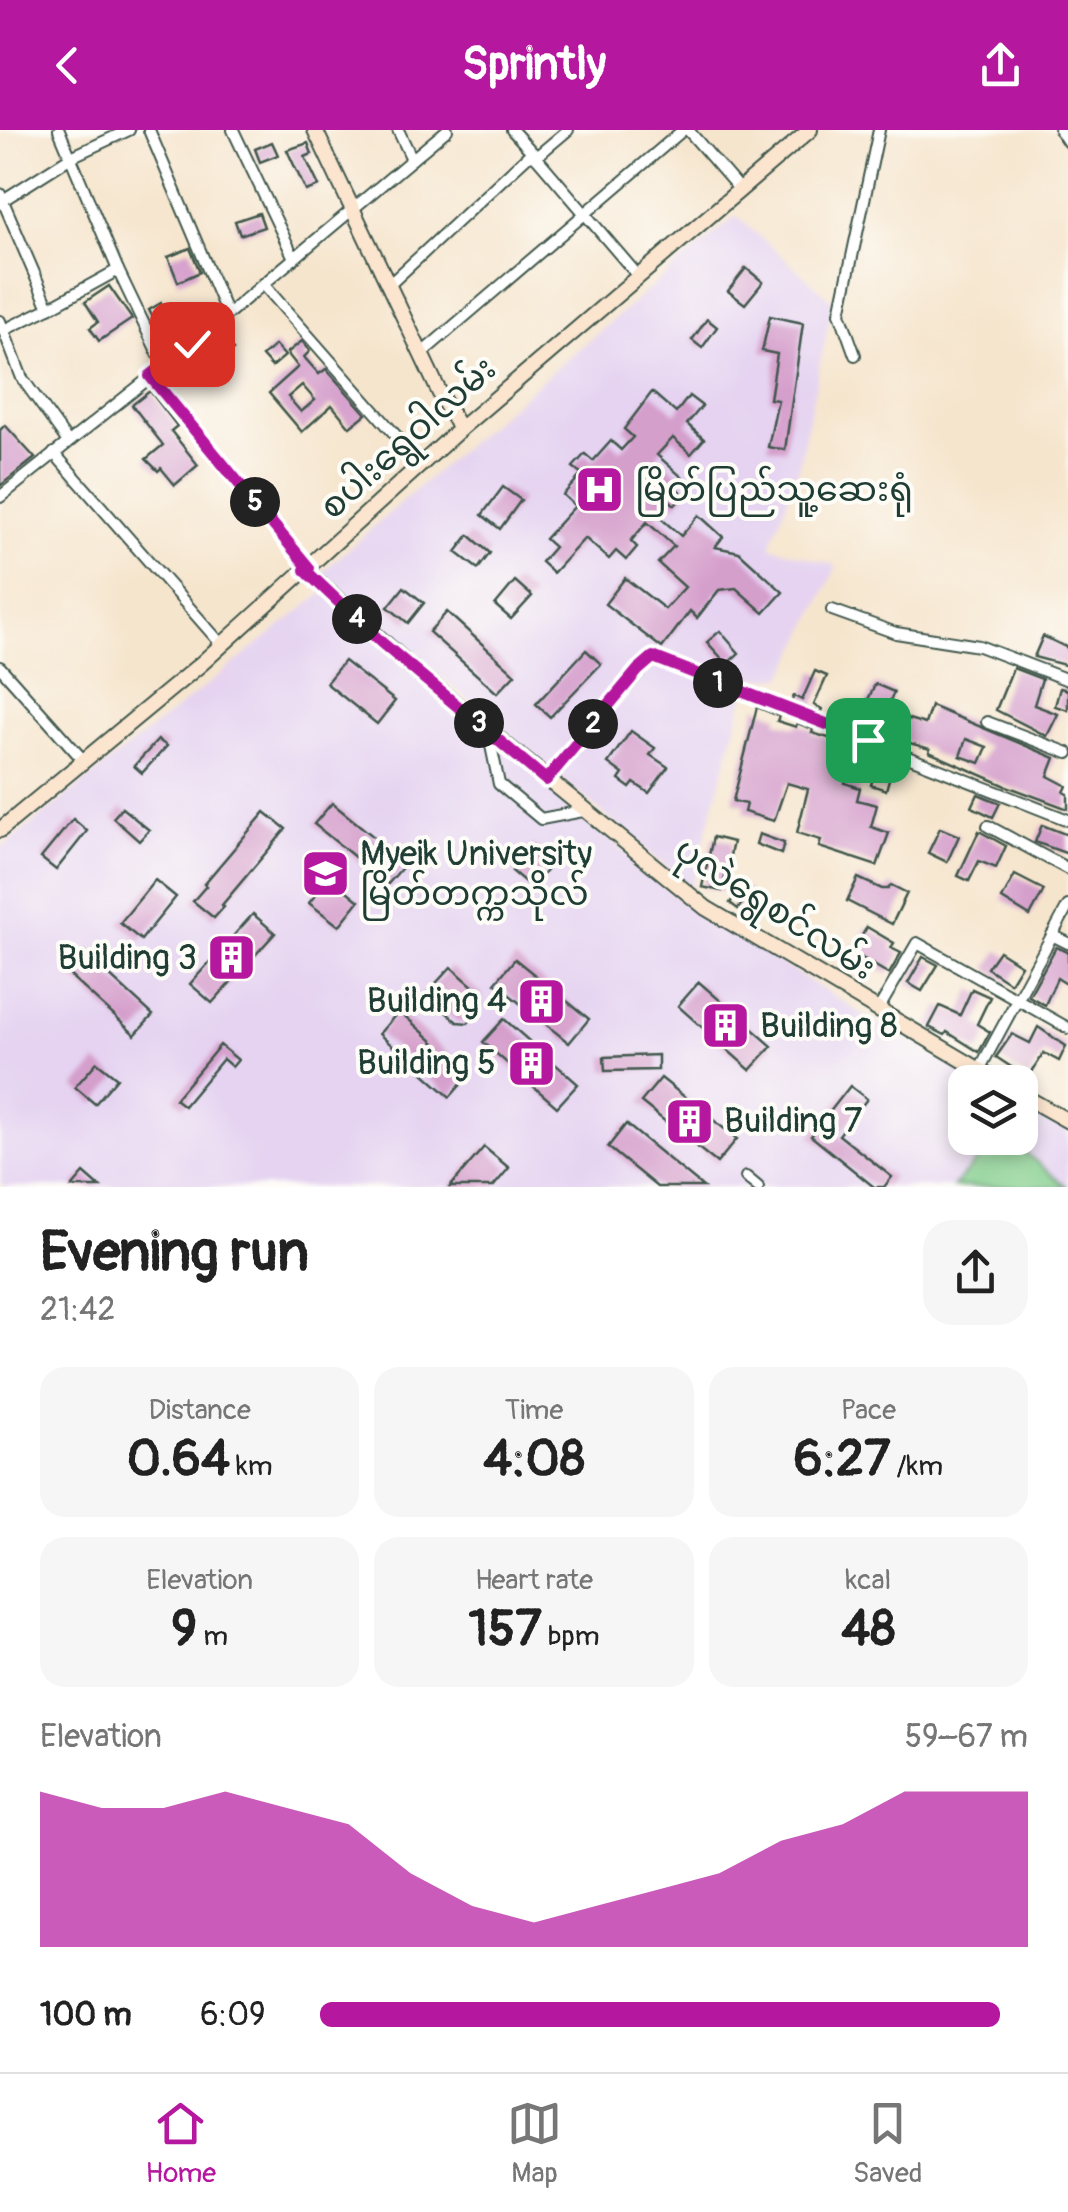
<!DOCTYPE html>
<meta charset="utf-8">
<style>
body{margin:0;font-family:Pangolin,"Noto Sans Myanmar",sans-serif;background:#f6f6f6;color:#222;height:100vh;display:flex;flex-direction:column;font-size:38px;white-space:nowrap}
*{box-sizing:border-box;margin:0}
p{font-size:32px;color:#767676}
.icon{flex:none;width:55px;height:55px;fill:none;stroke:currentColor;stroke-width:2;stroke-linecap:round;stroke-linejoin:round}
.map{position:relative;height:1057px;overflow:hidden}
.drawer{display:flex;flex-direction:column;background:#fff;flex:1}
.drawer>*{flex:none}
.buttons{position:absolute;left:948px;top:935px;display:grid;gap:20px}
.buttons a{display:grid;place-items:center;width:90px;height:90px;border-radius:20px;background:#fff;box-shadow:0 5px 15px #0003;font-size:50px}
.pin{position:absolute;display:grid;place-items:center;width:85px;height:85px;color:#fff;margin:-42px;border-radius:20px;box-shadow:0 5px 15px #0006}
.km{position:absolute;width:50px;height:50px;margin:-25px;border-radius:50%;background:#222;color:#fff;font-size:28px;line-height:50px;text-align:center}
.round{display:grid;place-items:center;flex:none;width:105px;height:105px;border-radius:30px;background:#f6f6f6}
.head{display:flex;align-items:center;justify-content:space-between;height:170px;padding:0 40px}
h1{font-size:55px;font-weight:800;line-height:75px}
.stats{display:grid;grid-template-columns:repeat(3,1fr);gap:15px;height:170px;padding:10px 40px}
.stats div{display:grid;align-content:center;border-radius:25px;background:#f6f6f6;text-align:center}
.stats b{font-size:50px;font-weight:800}
.stats small{font-size:28px;font-weight:400}
.stats p{font-size:28px}
.chart{height:280px;padding:20px 40px}
.chart p{display:flex;justify-content:space-between}
.chart svg{width:100%;height:180px;margin-top:10px;fill:#b5179e;opacity:.7}
ul{padding:0 40px;list-style:none;font-size:32px}
li{display:grid;grid-template-columns:160px 120px 1fr;align-items:center;height:75px}
li i{height:25px;border-radius:12px;background:#b5179e}
header{display:flex;justify-content:space-between;align-items:center;height:130px;padding:0 40px;background:#b5179e;color:#fff;font-size:45px;font-weight:800}
.tabs{display:flex;justify-content:space-around;align-items:center;height:140px;border-top:2px solid #e0e0e0;background:#fff;font-size:28px;color:#767676}
.tabs a{display:grid;justify-items:center;gap:5px}
.tabs .on{color:#b5179e}
.map>svg:first-child{display:block}
</style>
<header><svg class="icon" aria-label="back" viewBox="0 0 24 24"><path d="M15 5l-7 7 7 7"/></svg>Sprintly<svg class="icon" aria-label="share" viewBox="0 0 24 24"><path d="M12 15V3M7 8l5-5 5 5M5 13v7h14v-7"/></svg></header>
<div class="map">
<svg width="1068" height="1057" viewBox="0 0 1068 1057">
<rect width="100%" height="100%" fill="#fdfcf7"/>
<filter id="ink" filterUnits="userSpaceOnUse"><feTurbulence type="fractalNoise" baseFrequency=".01" numOctaves="2"/><feDisplacementMap in="SourceGraphic" scale="20" xChannelSelector="R" yChannelSelector="G"/><feConvolveMatrix kernelMatrix="1 2 1 2 8 2 1 2 1" color-interpolation-filters="sRGB"/></filter>
<filter id="wash" filterUnits="userSpaceOnUse"><feTurbulence type="fractalNoise" baseFrequency=".0048" numOctaves="4" result="noise"/><feDisplacementMap in="SourceGraphic" scale="40" xChannelSelector="R" yChannelSelector="G"/><feGaussianBlur stdDeviation="2.25" result="paint"/><feColorMatrix in="noise" values="0 0 0 0 0 0 0 0 0 0 0 0 0 0 0 0 0 1.4 0 .05"/><feComposite in="paint" operator="in"/></filter>
<g filter="url(#wash)">
<rect width="100%" height="100%" fill="#f6e5cd"/>
<g fill="#e5d3f1">
<path d="M736,86L833,171L797,344L770,416L837,436L784,547L749,549L691,758L320,444L497,288Z"/>
<path d="M327,460L678,769L872,890L986,952H965V1008H1020V971L1068,997V1057H4L0,1051V719Z"/>
</g>
<path fill="#81cd8b" stroke="#508560" stroke-width="2.5" d="M998,1008H1007L1067,1057H953Z"/>
<g id="blocks">
<g fill="#d59fcc" fill-rule="evenodd">
<path d="M272,12L278,25L260,32L255,19Z"/>
<path d="M308,13L312,24L305,27L319,56L306,61L287,20Z"/>
<path d="M259,83L264,97L240,105L235,91Z"/>
<path d="M190,118L200,142L178,152L168,127Z"/>
<path d="M746,138L763,152L745,174L728,161Z"/>
<path d="M109,156L132,189L99,211L90,198L98,192L85,172Z"/>
<path d="M161,173L167,184L184,175L196,198L168,216L149,180Z"/>
<path d="M770,186L803,193L785,320L768,317L778,270L770,269L777,224L762,221Z"/>
<path d="M707,189L717,197L702,218L692,210Z"/>
<path d="M222,208L233,220L215,236L204,224Z"/>
<path d="M302,211L310,221L304,227L319,244L326,239L366,284L350,297L332,275L302,302L269,263L298,237L287,223ZM302,255L315,270L301,282L288,267Z"/>
<path d="M275,215L285,226L272,237L262,226Z"/>
<path d="M150,261L177,296L171,301L198,335L175,355L161,338L158,341L146,329L163,315L132,275Z"/>
<path d="M652,262L676,283L689,266L702,276L687,294L704,309L691,324L673,308L657,325L683,348L675,357L684,365L675,375L669,370L656,384L681,406L699,385L723,407L715,417L739,422L783,462L764,483L736,458L719,460L697,488L690,481L662,518L605,474L625,448L665,479L685,457L658,433L674,416L647,392L631,411L637,417L626,430L616,421L609,429L585,408L553,443L541,432L554,417L545,409L575,376L563,365L582,344L573,337L585,324L593,331L611,311L621,320L633,307L624,299Z"/>
<path d="M5,295L35,328L0,356V300Z"/>
<path d="M503,357L521,370L500,399L482,385Z"/>
<path d="M469,405L490,423L478,439L456,422Z"/>
<path d="M515,451L532,466L511,489L495,475Z"/>
<path d="M404,457L424,473L408,493L388,477Z"/>
<path d="M447,482L515,544L497,563L429,502Z"/>
<path d="M720,501L739,523L727,534L707,512Z"/>
<path d="M1043,506L1068,518V536L1034,527Z"/>
<path d="M586,520L601,534L550,587L536,574Z"/>
<path d="M344,531L395,571L377,594L326,553Z"/>
<path d="M1013,538L1042,549L1034,575L1058,584L1047,606L996,580Z"/>
<path d="M815,541L827,546L814,575L822,579L820,583L791,572L794,566L802,570Z"/>
<path d="M875,554L894,562L887,579L899,586L925,594L931,576L1055,628L1048,646L1067,656L1064,662L1068,664V679L1004,655L929,622L930,619L893,608L895,600L880,594L875,605L856,597ZM966,609L987,617L980,633L960,626Z"/>
<path d="M1060,558L1068,560V580L1055,576Z"/>
<path d="M757,577L779,586L777,591L796,597L797,593L813,599L812,603L855,616L845,653L860,658L857,670L877,675L871,697L889,703L877,736L819,717L821,710L797,703L808,659L787,653L774,691L744,682L746,674L733,671Z"/>
<path d="M631,601L655,618L650,625L668,637L649,663L634,653L630,658L619,650L623,644L608,633Z"/>
<path d="M158,610L167,616L142,643L134,636Z"/>
<path d="M878,631L893,635L886,660L871,655Z"/>
<path d="M978,664L1000,673L993,687L972,677Z"/>
<path d="M332,673L406,733L388,754L314,694Z"/>
<path d="M122,678L149,700L139,711L113,688Z"/>
<path d="M265,682L286,699L222,775L224,777L214,788L193,771L206,756L204,754Z"/>
<path d="M73,689L87,701L56,740L41,728Z"/>
<path d="M1042,695L1068,705V724L1035,712Z"/>
<path d="M940,698L959,706L947,732L928,723Z"/>
<path d="M979,701L1006,716L996,738L979,731L969,751L958,746Z"/>
<path d="M759,704L784,713L781,724L756,714Z"/>
<path d="M713,707L733,712L722,761L702,757Z"/>
<path d="M533,716L553,732L532,758L512,741Z"/>
<path d="M1015,745L1044,760L1030,786L1002,769Z"/>
<path d="M330,747L359,771L339,796L309,773Z"/>
<path d="M858,748L882,759H888L891,755L907,763L892,794L847,771Z"/>
<path d="M155,750L176,767L141,810L120,793Z"/>
<path d="M742,756L750,762L738,779L730,773Z"/>
<path d="M253,784L275,803L212,873L190,854Z"/>
<path d="M867,797L894,813L891,818L901,823L889,844L852,822Z"/>
<path d="M1056,817L1068,822V855L1057,848L1045,875L1029,866Z"/>
<path d="M999,821L1021,835L1010,853L987,838Z"/>
<path d="M84,822L153,885L135,905L66,842Z"/>
<path d="M923,827L938,835L922,861L908,853Z"/>
<path d="M515,829L589,889L569,913L495,853Z"/>
<path d="M451,837L482,864V877L468,893L457,892L426,864Z"/>
<path d="M699,852L772,916L750,940L678,876Z"/>
<path d="M972,859L990,867L977,894L990,902L979,922L947,902L945,905L929,897L940,876L960,885Z"/>
<path d="M399,881L470,944L450,967L379,904Z"/>
<path d="M504,889L578,954L557,977L483,912Z"/>
<path d="M1038,897L1066,916L1059,931L1044,923L1028,948L996,927L1012,904L1030,913Z"/>
<path d="M220,915L238,930L232,937L223,929L184,976L175,969Z"/>
<path d="M658,925V940L605,941L604,927Z"/>
<path d="M97,932L117,948L95,974L75,957Z"/>
<path d="M661,948L737,1009L717,1033L641,972Z"/>
<path d="M850,956L867,969L839,1005L892,1047L884,1057H874L811,1006Z"/>
<path d="M626,994L703,1057H657L608,1017Z"/>
<path d="M484,1017L509,1038L493,1057H450Z"/>
<path d="M84,1043L100,1057H72Z"/>
</g>
</g>
</g>
<g filter="url(#ink)">
<use href="#blocks" fill-opacity="0" stroke="#3f564b" stroke-width="2.5"/>
<g fill="none" stroke-linecap="round" stroke-linejoin="round">
<defs>
<g id="street">
<path d="M59,0L118,140L164,236"/>
<path d="M149,0L227,184"/>
<path d="M233,0L294,128"/>
<path d="M398,0L412,29"/>
<path d="M688,0L740,60"/>
<path d="M1060,0L1068,12"/>
<path d="M532,22L639,147"/>
<path d="M536,27L568,0"/>
<path d="M0,64L49,178L4,200"/>
<path d="M0,72L71,27L129,0"/>
<path d="M263,154L421,334"/>
<path d="M389,155L532,22L512,0"/>
<path d="M49,178L118,140"/>
<path d="M0,191L22,248L68,312"/>
<path d="M422,223L683,0"/>
<path d="M855,225L840,183L879,0"/>
<path d="M150,246L309,438"/>
<path d="M54,323L222,515"/>
<path d="M0,367L192,214L447,0"/>
<path d="M832,480L896,503L979,516L1068,550"/>
<path d="M0,537L84,631"/>
<path d="M987,592L1068,623"/>
<path d="M488,601L499,654L541,689L583,681"/>
<path d="M546,649L653,527L1068,690"/>
<path d="M988,696L1068,739"/>
<path d="M1052,805L1068,813"/>
<path d="M878,880L917,813L1068,898"/>
<path d="M979,940L1068,776"/>
<path d="M746,1047L758,1057"/>
</g>
<g id="secondary">
<path d="M315,0L443,270L460,299"/>
<path d="M305,440L413,539L706,778L1000,952"/>
<path d="M0,700L202,533L460,299L810,0"/>
<path d="M1020,964L1068,991"/>
</g>
</defs>
<use href="#street" stroke="#3f564b" stroke-width="14"/>
<use href="#secondary" stroke="#3f564b" stroke-width="18"/>
<use href="#street" stroke="#fff" stroke-width="10"/>
<use href="#secondary" stroke="#fbe5cf" stroke-width="14"/>
</g>
</g>
<g fill="none" stroke-linecap="round" stroke-linejoin="round" filter="url(#ink)">
<defs>
<path id="route" d="M192,214L150,246L309,438L305,440L382,513L546,650L638,540L653,527L868,610"/>
</defs>
<use href="#route" stroke="#fff" stroke-width="20"/>
<use href="#route" stroke="#b5179e" stroke-width="12"/>
</g>
<defs>
<symbol id="hospital-square" viewBox="-11 -11 22 22"><rect x="-9" y="-9" width="18" height="18" rx="4" fill="#b5179e" stroke="#fdfcf7"/><path d="M-5-5h3v3.5h4V-5h3V5h-3V1.5h-4V5h-3Z" fill="#fff"/></symbol>
<symbol id="university-square" viewBox="-11 -11 22 22"><rect x="-9" y="-9" width="18" height="18" rx="4" fill="#b5179e" stroke="#fdfcf7"/><path d="M0-5L7-2L0 1L-7-2ZM-4 1L0 2.5L4 1V4Q0 6-4 4Z" fill="#fff"/></symbol>
<symbol id="building-square" viewBox="-11 -11 22 22"><rect x="-9" y="-9" width="18" height="18" rx="4" fill="#b5179e" stroke="#fdfcf7"/><path d="M-4-6H4V6H1V3H-1V6H-4ZM-2.5-4.3h1.7v1.8h-1.7ZM.8-4.3h1.7v1.8H.8ZM-2.5-1h1.7V.8h-1.7ZM.8-1h1.7V.8H.8Z" fill="#fff"/></symbol>
</defs>
<g fill-rule="evenodd">
<use href="#hospital-square" x="572" y="332" width="55" height="55"/>
<use href="#university-square" x="298" y="716" width="55" height="55"/>
<use href="#building-square" x="204" y="800" width="55" height="55"/>
<use href="#building-square" x="514" y="844" width="55" height="55"/>
<use href="#building-square" x="698" y="868" width="55" height="55"/>
<use href="#building-square" x="504" y="906" width="55" height="55"/>
<use href="#building-square" x="662" y="964" width="55" height="55"/>
</g>
<g text-anchor="middle" dominant-baseline="central" stroke-width="8" stroke-linejoin="round" paint-order="stroke">
<g font-size="35" fill="#1f3d34" stroke="#fdfcf7">
<text transform="translate(408 308) rotate(-42)">စပါးရွေဝါလမ်း</text>
<text transform="translate(775 779) rotate(33)">ပုလဲရွေစင်လမ်း</text>
</g>
<g font-size="35" fill="#1f3d34" stroke="#fdfcf7" text-anchor="start">
<text x="635" y="360">မြိတ်ပြည်သူ့ဆေးရုံ</text>
<text x="360" y="724">Myeik University<tspan x="360" dy="40">မြိတ်တက္ကသိုလ်</tspan></text>
<text x="197" y="828" text-anchor="end">Building 3</text>
<text x="507" y="871" text-anchor="end">Building 4</text>
<text x="760" y="896">Building 8</text>
<text x="496" y="933" text-anchor="end">Building 5</text>
<text x="724" y="991">Building 7</text>
</g>
</g>
</svg>
<div class="buttons">
<a><svg class="icon" aria-label="layers" viewBox="0 0 24 24"><path d="M12 4l9 5-9 5-9-5zM3 14l9 5 9-5"/></svg></a>
</div>
<div class="pin" style="left:868px;top:610px;background:#1e9e55"><svg class="icon" aria-label="arrive" viewBox="0 0 24 24"><path d="M6 21V4h12l-3 4 3 4H6"/></svg></div>
<div class="pin" style="left:192px;top:214px;background:#d93025"><svg class="icon" aria-label="check" viewBox="0 0 24 24"><path d="M5 12l5 5 9-10"/></svg></div>
<b class="km" style="left:718px;top:553px">1</b>
<b class="km" style="left:593px;top:594px">2</b>
<b class="km" style="left:479px;top:593px">3</b>
<b class="km" style="left:357px;top:489px">4</b>
<b class="km" style="left:255px;top:372px">5</b>
</div>
<section class="drawer">
<div class="head"><div><h1>Evening run</h1><p>21:42</p></div><a class="round"><svg class="icon" aria-label="share" viewBox="0 0 24 24"><path d="M12 15V3M7 8l5-5 5 5M5 13v7h14v-7"/></svg></a></div>
<div class="stats">
<div><p>Distance</p><b>0.64<small> km</small></b></div>
<div><p>Time</p><b>4:08</b></div>
<div><p>Pace</p><b>6:27<small> /km</small></b></div>
</div>
<div class="stats">
<div><p>Elevation</p><b>9<small> m</small></b></div>
<div><p>Heart rate</p><b>157<small> bpm</small></b></div>
<div><p>kcal</p><b>48</b></div>
</div>
<div class="chart"><p><span>Elevation</span>59–67 m</p>
<svg viewBox="0 0 160 44" preserveAspectRatio="none"><path d="M0 44V6L10 10L20 10L30 6L40 10L50 14L60 26L70 34L80 38L90 34L100 30L110 26L120 18L130 14L140 6L150 6L160 6V44z"/></svg>
</div>
<ul>
<li><b>100 m</b>6:09<i style="width:96%"></i></li>
</ul>
</section>
<nav class="tabs">
<a class="on"><svg class="icon" aria-label="home" viewBox="0 0 24 24"><path d="M3 11l9-7 9 7M6 9v11h12V9"/></svg>Home</a>
<a><svg class="icon" aria-label="map" viewBox="0 0 24 24"><path d="M3 6l6-2 6 2 6-2v14l-6 2-6-2-6 2zM9 4v14M15 6v14"/></svg>Map</a>
<a><svg class="icon" aria-label="saved" viewBox="0 0 24 24"><path d="M7 4h10v16l-5-4-5 4z"/></svg>Saved</a>
</nav>
